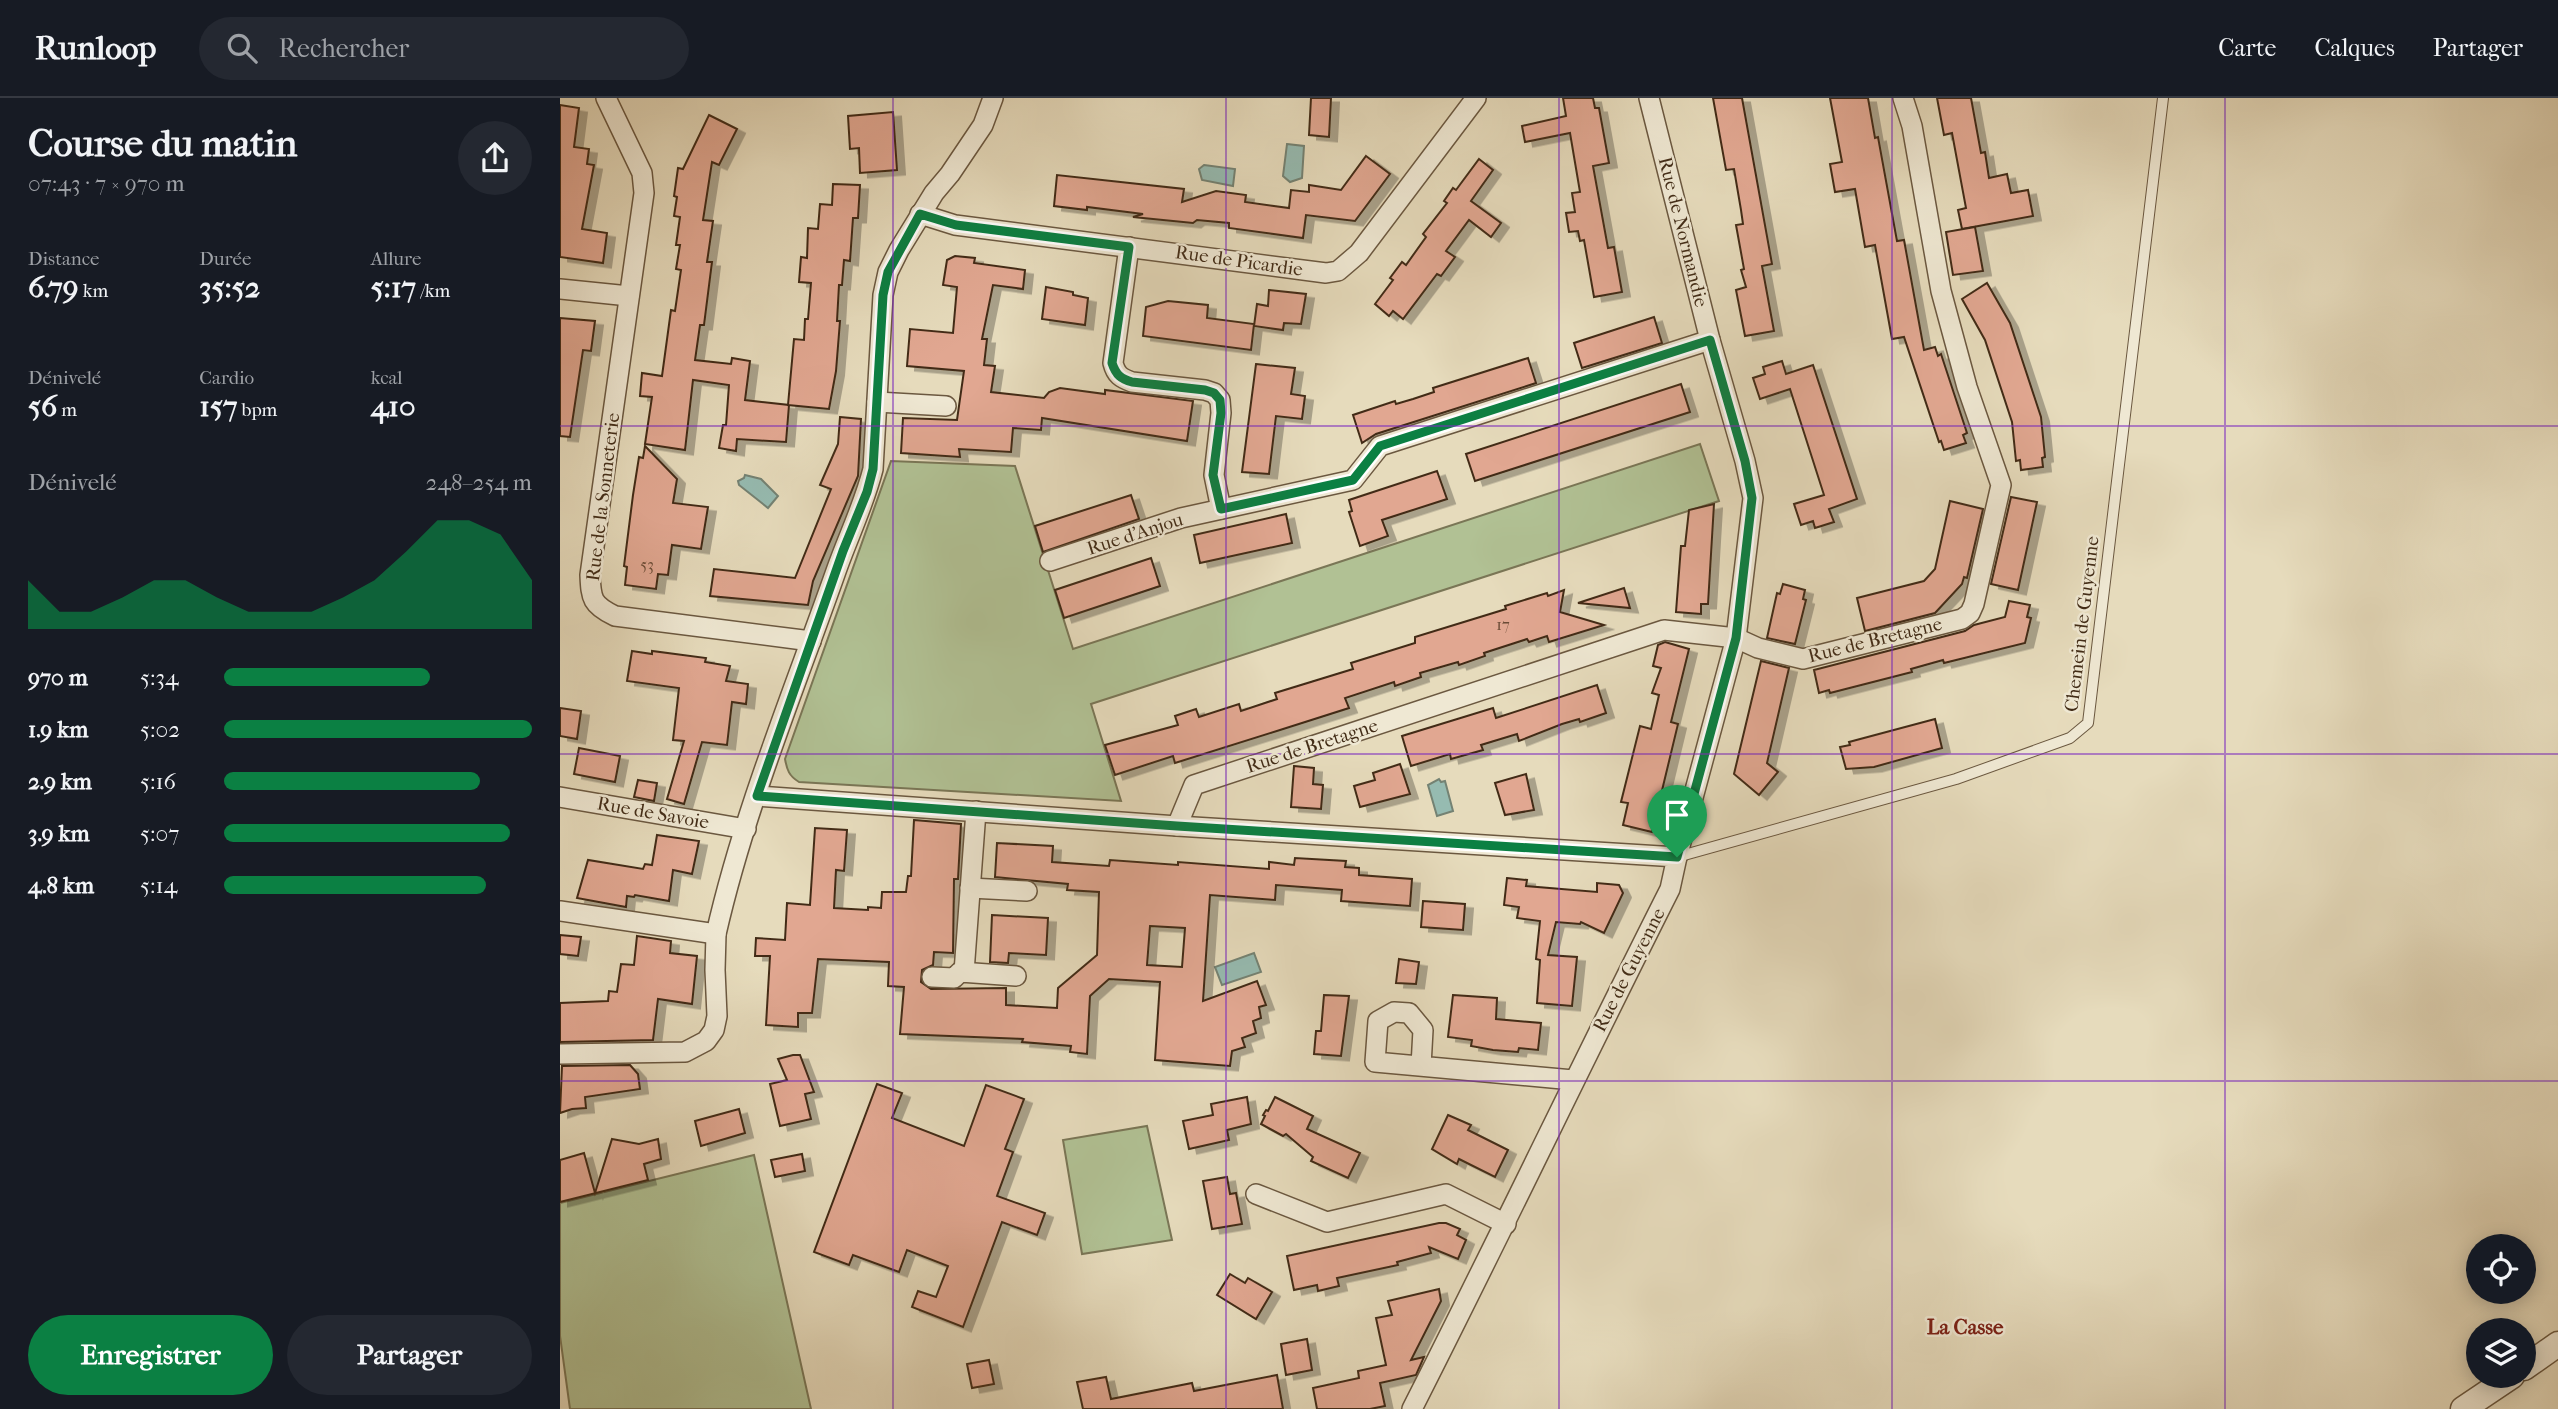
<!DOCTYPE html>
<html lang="fr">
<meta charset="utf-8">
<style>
body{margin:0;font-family:"IM FELL French Canon",serif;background:#242831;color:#f1f3f6;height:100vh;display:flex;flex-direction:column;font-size:26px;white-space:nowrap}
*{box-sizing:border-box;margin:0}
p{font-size:23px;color:#9ea1a6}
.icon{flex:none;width:38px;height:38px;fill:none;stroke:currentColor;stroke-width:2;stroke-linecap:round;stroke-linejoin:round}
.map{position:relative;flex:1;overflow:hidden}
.side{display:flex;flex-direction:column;background:#171b24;width:560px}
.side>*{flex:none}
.fabs{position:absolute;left:1906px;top:1136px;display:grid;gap:14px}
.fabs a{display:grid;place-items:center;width:70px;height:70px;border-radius:50%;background:#171b24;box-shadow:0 4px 18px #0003;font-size:35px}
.pin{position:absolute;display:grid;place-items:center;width:60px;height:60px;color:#fff;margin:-72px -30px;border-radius:50% 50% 50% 0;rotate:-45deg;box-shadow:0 0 7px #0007}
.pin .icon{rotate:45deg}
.round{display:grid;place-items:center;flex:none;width:74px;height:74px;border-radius:37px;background:#242831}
.headline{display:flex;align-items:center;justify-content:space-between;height:119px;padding:0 28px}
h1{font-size:38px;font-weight:800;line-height:52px}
.figures{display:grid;grid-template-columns:repeat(3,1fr);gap:10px;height:119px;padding:7px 28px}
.figures div{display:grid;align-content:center}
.figures b{font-size:30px;font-weight:800}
.figures small{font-size:19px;font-weight:400}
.figures p{font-size:19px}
.chart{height:196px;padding:14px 28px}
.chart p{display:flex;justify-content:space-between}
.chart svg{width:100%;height:126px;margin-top:7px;fill:#0b8043;opacity:.7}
.cta{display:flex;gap:14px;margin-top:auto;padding:14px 28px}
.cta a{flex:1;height:80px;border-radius:42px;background:#0b8043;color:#fff;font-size:28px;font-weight:800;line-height:80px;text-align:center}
.cta a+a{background:#242831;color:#f1f3f6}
ul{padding:0 28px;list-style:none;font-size:23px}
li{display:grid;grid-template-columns:112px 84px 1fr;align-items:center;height:52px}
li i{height:18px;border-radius:9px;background:#0b8043}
header{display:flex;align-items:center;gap:42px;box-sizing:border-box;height:98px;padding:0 35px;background:#171b24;border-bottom:2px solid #363941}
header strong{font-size:33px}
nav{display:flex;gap:38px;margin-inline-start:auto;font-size:24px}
.search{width:490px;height:63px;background:#242831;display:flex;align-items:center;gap:18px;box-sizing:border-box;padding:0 24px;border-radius:38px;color:#9ea1a6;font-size:26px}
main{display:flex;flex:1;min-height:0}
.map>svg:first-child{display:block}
</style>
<header>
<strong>Runloop</strong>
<div class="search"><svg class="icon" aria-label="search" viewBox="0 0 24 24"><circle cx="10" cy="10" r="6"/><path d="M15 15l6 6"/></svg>Rechercher</div>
<nav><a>Carte</a><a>Calques</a><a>Partager</a></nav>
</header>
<main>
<section class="side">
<div class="headline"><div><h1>Course du matin</h1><p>07:43 · 7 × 970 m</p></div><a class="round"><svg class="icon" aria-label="share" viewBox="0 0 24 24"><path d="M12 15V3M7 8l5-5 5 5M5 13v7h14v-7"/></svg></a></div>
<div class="figures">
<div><p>Distance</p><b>6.79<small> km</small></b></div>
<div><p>Durée</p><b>35:52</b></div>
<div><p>Allure</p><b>5:17<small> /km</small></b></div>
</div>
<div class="figures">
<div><p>Dénivelé</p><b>56<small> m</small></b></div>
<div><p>Cardio</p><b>157<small> bpm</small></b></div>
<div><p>kcal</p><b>410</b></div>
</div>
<div class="chart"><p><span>Dénivelé</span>248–254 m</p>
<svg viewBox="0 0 160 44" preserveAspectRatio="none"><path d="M0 44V27L10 38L20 38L30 33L40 27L50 27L60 33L70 38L80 38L90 38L100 33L110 27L120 17L130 6L140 6L150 11L160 27V44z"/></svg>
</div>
<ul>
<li><b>970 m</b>5:34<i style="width:67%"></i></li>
<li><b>1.9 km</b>5:02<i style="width:100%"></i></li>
<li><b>2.9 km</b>5:16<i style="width:83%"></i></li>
<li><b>3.9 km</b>5:07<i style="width:93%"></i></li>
<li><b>4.8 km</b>5:14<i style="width:85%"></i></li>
</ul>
<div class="cta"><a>Enregistrer</a><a>Partager</a></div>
</section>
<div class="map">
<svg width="1998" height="1311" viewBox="0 0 1998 1311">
<defs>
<filter id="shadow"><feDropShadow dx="8" dy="4.5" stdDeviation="0" flood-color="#0004"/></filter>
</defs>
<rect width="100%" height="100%" fill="#e6dbbc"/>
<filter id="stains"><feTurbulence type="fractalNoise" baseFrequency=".00286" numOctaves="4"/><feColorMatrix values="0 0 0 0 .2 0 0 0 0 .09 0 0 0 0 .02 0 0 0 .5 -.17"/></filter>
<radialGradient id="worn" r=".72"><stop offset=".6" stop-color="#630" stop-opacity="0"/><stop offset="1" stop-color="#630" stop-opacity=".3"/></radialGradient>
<g fill="#b1c194" stroke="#7a7656" stroke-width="2">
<path d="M1140,346L1159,403L531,606L561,703L239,684C229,678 227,672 225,661L331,363L455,368L513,551Z"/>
<path d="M587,1028L612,1142L522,1156L503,1042Z"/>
<path d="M194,1057L251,1311H10L0,1238V1105Z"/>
</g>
<g fill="#96bbb1" stroke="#748273" stroke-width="2">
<path d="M727,46L744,48L742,80L730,84L723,78Z"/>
<path d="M644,67L675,71L673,88L642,82L639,71Z"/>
<path d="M185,377L201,381L218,398L208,410L179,387L178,383L184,380Z"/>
<path d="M879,681L881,684L885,683L893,713L877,718L868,687Z"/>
<path d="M694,855L701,874L662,887L655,869Z"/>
</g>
<g fill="#e1a791" stroke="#422c17" stroke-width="2" fill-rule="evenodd" filter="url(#shadow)">
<path d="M751,0H771L769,39L749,37Z"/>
<path d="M1003,0H1033L1035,10H1039L1049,65L1033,68L1048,150L1054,149L1062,194L1034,199L1024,142L1020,143L1018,133L1009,134L1006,115L1015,114L1012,95L1020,94L1010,35L965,44L962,28L1006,18Z"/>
<path d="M1153,0H1182L1212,166L1202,168L1214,233L1185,238L1176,192L1186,189L1181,172L1184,171L1176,127L1183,126L1181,112L1174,71L1166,72Z"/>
<path d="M1270,0H1308L1315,40L1318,39L1337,143L1344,142L1364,252L1375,249L1378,258L1381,256L1407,335L1403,337L1406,345L1384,352L1381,343L1379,344L1344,239L1332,241L1315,147L1305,149L1295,91L1275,94L1270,66L1282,64Z"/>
<path d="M1377,0H1411L1421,55L1425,54L1429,80L1447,76L1451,95L1468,92L1473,118L1402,131L1398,112L1406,110L1392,35L1384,37Z"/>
<path d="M0,7L19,10L14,49L29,51L27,66L34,67L22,131L47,135L43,165L0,159Z"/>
<path d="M333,14L337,72L300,75L299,50L290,51L288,18Z"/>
<path d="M149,17L177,31L159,67L152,64L143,122L153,123L147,164H152L144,227H140L135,262L171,266L172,260L190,263L185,302L229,307L226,344L177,341L176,353L159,350L163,327H166L169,287L133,282L125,352L85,346L92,299L80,298L82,275L102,278L111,212L115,213L121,172L116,171L120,147H116L120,119L114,118L117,99L114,98L118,70L123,71Z"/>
<path d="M806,58L830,76L795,123L746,117L743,140L669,130V125L637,122L633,125L573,119L583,116L527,109V112L494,108L497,77L624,91L622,104L656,93L686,97L685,104L729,110L731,92L749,94V87L781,92Z"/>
<path d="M919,61L933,72L911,103L941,125L931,139L909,122L886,153L895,159L881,178L877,176L843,221L833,213L829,218L815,206L833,182L830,180L842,164L846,167L866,139L863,136L887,105L884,103L893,90L896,92Z"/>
<path d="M273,86L300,87L298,120H293L290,163L284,162L282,187H279L277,223H280L276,273L269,311L228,307L234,241L244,242L245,221H248L251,185L239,184L241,159L247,160L248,130L258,131L260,106L272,107Z"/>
<path d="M1415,129L1423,173L1393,177L1386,134Z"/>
<path d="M395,158L415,160L414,165L465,172L463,191L433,187L422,241H427L424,267L435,268L431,294L484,300L489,294L500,290L545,296V292L633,303L627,343L482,320L481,332L453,330L451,354L399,351L400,359L341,355L343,320L397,322L404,273L347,268L350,231L393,235L397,189L383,187L387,162Z"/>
<path d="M1427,185L1450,225L1481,319L1485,359L1482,360L1483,369L1461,372L1460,362L1456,363L1452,324L1425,242L1402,201Z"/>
<path d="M486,189L513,194V197L528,200L525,227L482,221Z"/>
<path d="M709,192L746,196L741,226L724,225L723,232L694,228L697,206L708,208Z"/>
<path d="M608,203L648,207L647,220L694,226L691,252L583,238L586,209Z"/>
<path d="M1094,219L1102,245L1022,270L1014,245Z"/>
<path d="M0,220L35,223L31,253L23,252L10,339L0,338Z"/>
<path d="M968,260L976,285L816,336L802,345L793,317L835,303L836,306L853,301L874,294L873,290Z"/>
<path d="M1222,263L1226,276L1253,267L1297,401L1269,411L1274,424L1255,430L1253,423L1241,427L1234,406L1264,397L1230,291L1200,301L1193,280L1205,276L1203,269Z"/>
<path d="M696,266L735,270L731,296L745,298L742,321L716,318L709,376L682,374Z"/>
<path d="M1121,286L1130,314L915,383L906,356Z"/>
<path d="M280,319L301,321L298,378L253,483L248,507L150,498L154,471L235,480L271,391L260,387L278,346Z"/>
<path d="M85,348L117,381L113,405L148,409L141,451L112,447L108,477L98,476L96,491L65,487L67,469L64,468L73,397L79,359L83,360Z"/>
<path d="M877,373L887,401L822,422L828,438L800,448L789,414L792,413L789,402Z"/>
<path d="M571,397L579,421L483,454L475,428Z"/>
<path d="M1451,399L1477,404L1458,492L1431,486Z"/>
<path d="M1390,403L1423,411L1407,480L1404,479L1402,486L1375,515L1305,533L1297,500L1364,483L1375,471Z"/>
<path d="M1154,406L1148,506H1141V516L1116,514L1121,448H1125L1129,412Z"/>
<path d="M726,416L732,445L640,465L634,437Z"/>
<path d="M591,460L600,488L504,520L495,492Z"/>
<path d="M1223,486L1245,492L1243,501L1246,502L1235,546L1207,540L1217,495L1220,496Z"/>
<path d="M1064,490L1070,510L1018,505Z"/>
<path d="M1004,492L1000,514L1044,527L989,544L987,538L969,544L967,541L924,555L925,558L899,567L898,564L860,575L861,579L835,588L834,584L785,600L789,610L720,632L615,665L613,658L555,677L545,647L618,627L615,618L636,611L639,619L679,606L681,613L717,601L715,595L793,571L791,565L855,545V539L946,511L945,508L987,495L988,498Z"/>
<path d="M1449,503L1470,507L1467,519L1471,520L1465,545L1384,565L1383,562L1351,571L1352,574L1270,595L1269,592L1259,595L1254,572L1405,533L1414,527L1445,519Z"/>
<path d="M1105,544L1129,551L1111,624L1118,626L1092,734L1063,727L1068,705L1061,704L1080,628L1091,631L1099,597L1092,595L1101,570L1093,568L1098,547Z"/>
<path d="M72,553L92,556V553L146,560L145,564L170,568L166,583L188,586L186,606L172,604L167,647L142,644L124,706L107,701L124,643L113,642L119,590L67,583Z"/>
<path d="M1201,563L1229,570L1207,665L1218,674L1199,697L1174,676Z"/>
<path d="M1037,587L1046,615L1020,624L1019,621L1002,626L959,643L957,636L921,647L923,652L891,661L890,656L851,668L842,638L933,610L936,620Z"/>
<path d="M0,610L21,613L17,641L0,638Z"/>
<path d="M1375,621L1382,650L1314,669L1286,671L1280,649L1290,647L1289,644Z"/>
<path d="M19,650L60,658L55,684L14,676Z"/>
<path d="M840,666L850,696L800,709L794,688L815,682L813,675Z"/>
<path d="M734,668L754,670L753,686L763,687L761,711L731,709Z"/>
<path d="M966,676L974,712L945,717L935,685Z"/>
<path d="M78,682L97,685L94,703L74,699Z"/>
<path d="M354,722L401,726L398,781H394L393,855L374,854L373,867L362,872L361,884L371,891L446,890V907L497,910L498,890L537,857L539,794L507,792L508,786L435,779L437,745L493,748L492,764L549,768L550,762L618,767V764L709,771V764L734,767L735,760L786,763L785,769L799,770V777L852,781L850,808L781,803L782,792L716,787L715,802L650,797L643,903L697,883L706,907L699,909L701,920L693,923L696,935L682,940L685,949L672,953L670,968L595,962L600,884L549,881L530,898L527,956L510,954L511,948L462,944L463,941L340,936L344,889L328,888L329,864L258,861L252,915H238V929L206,927L210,858H195L196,840L225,842L227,805L250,807L255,730L287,732L284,773L276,772L274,810L308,812V809L321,810L322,794H346L348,778H351ZM590,828L625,830L622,869L587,867Z"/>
<path d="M97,737L139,743L132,776L113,772L109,803L75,797L74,799L67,798L66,809L17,800L28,762L83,771L85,766L92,767Z"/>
<path d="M947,780L967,782L966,788L1037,794V785L1059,787L1063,795L1044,835L1021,824L1020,826L996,824L988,857L1017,859L1012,908L977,905L980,862L976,861L980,823L957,820L959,809L944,807Z"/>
<path d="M863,803L905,806L903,832L861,829Z"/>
<path d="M432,817L488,820L486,857L449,855L448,865L430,864Z"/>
<path d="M0,837L21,839L18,858L0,856Z"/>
<path d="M77,838L111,843L110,855L137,858L132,906L98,901L93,942L0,944V905L48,903L49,893L57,894L61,866L74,867Z"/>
<path d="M839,861L859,864L856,886L836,885Z"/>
<path d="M764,897L789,898L781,958L754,956L756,933H761Z"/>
<path d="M893,897L937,900L936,921L981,925L978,952L959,950L958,954L933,952L911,948L912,942L888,939Z"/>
<path d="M233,957H240L254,994L245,996L251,1021L220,1028L210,986L227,982L218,961Z"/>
<path d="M70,967L78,976L80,991L25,999L26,1010L12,1011L0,1015L2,968Z"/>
<path d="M317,986L342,995L332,1020L404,1048L426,987L464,1001L445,1051L453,1054L437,1098L485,1115L477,1137L442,1124L403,1229L352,1209L358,1193L376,1199L388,1168L347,1152L339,1174L293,1157L289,1167L254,1154Z"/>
<path d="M687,999L691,1026L667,1032L669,1042L629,1051L623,1023L653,1017L651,1006Z"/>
<path d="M715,999L753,1018L747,1031L800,1055L788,1080L751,1063L753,1059L726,1036L723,1038L701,1026L705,1018L703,1017L706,1012L708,1013Z"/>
<path d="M179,1011L185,1035L141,1048L135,1023Z"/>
<path d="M888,1017L911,1027L908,1032L948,1052L935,1079L899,1061L897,1066L872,1051Z"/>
<path d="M52,1041L79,1046L98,1041L101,1061L84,1066L88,1082L0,1104V1062L24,1055L35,1095Z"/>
<path d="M242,1056L245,1073L215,1079L211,1062Z"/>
<path d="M667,1079L670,1096L676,1095L682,1126L652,1131L643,1083Z"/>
<path d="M879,1125H886L900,1131L897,1137L906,1142L898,1161L869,1149L871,1155L837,1164L838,1167L777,1180L779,1188L758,1193L757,1187L734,1192L727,1158Z"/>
<path d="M670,1176L685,1185L688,1180L712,1194L696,1221L657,1197Z"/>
<path d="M879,1191L881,1203L851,1262L864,1259L856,1277L820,1285L825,1308L810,1311H757L753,1290L799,1280L798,1273L826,1267L816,1220L832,1217L828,1203Z"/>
<path d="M747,1241L752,1272L726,1277L721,1246Z"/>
<path d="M429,1262L434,1286L412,1290L407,1266Z"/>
<path d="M717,1277L723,1311H523L517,1284L546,1279L551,1301L632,1285L634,1293Z"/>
</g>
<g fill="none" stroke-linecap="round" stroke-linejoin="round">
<defs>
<path id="service" d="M1117,759L1396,681L1510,640L1528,625L1603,0"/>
<g id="minor">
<path d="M46,0L82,75L84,95L30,477C31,501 32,507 55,518L251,543"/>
<path d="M1089,0L1150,242L1185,363L1193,400L1176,540L1117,759"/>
<path d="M360,116L395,127L766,175L778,173L799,155L916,0"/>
<path d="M569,149L553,265C556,277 561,280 572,284L645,292L654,295L660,302L661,315L654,377L661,411"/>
<path d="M0,191L69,198"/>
<path d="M317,304L386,308"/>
<path d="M490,463L621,420L793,382L820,348L1150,242"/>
<path d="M197,698L617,728L1117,759L1110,791C1023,963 940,1138 852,1311"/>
<path d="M0,699L186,731"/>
<path d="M617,728L634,687L1104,532L1176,540L1198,550L1243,561L1402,521L1410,515L1414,506L1441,387L1407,289L1381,193L1352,28L1343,0"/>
<path d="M410,790L467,793"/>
<path d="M0,813L156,836C184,713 233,595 275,476C287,441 304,407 313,371L323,197L328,174L339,152L374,95L390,76L423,27L433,0"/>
<path d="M404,874L416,713"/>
<path d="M372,879L394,880L400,874L456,878"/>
<path d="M0,956L125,954L146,943L154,932L157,918L155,872L156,836"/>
<path d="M861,968L863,932L849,915L834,914L818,923L815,964L1013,982"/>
<path d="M696,1096L767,1124L886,1096L946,1126"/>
</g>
<g id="tertiary">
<path d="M1964,1270L1998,1246"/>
<path d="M1903,1311L1952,1278"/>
</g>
</defs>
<use href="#service" stroke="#6b5840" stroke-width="12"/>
<use href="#minor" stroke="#6b5840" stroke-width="22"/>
<use href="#tertiary" stroke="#6b5840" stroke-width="27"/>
<use href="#service" stroke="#efe8d3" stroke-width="10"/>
<use href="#minor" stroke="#efe8d3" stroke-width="19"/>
<use href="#tertiary" stroke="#efe8d3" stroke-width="24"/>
</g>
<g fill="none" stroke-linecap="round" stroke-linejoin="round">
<defs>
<path id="route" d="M360,116L396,127L569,149L552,265C556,277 561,281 572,284L645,292L654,295L660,302L661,315L653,377L661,411L793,382L820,348L1150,242L1185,363L1192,400L1176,540L1117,759L617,728L197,698L283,453L307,394L313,371L323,197L328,174Z"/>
</defs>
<use href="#route" stroke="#fff" stroke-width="14"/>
<use href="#route" stroke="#0b8043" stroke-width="9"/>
</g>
<path fill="none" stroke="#7b2cbf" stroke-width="2" stroke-opacity="0.55" d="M333,0V1311M666,0V1311M999,0V1311M1332,0V1311M1665,0V1311M0,328H1998M0,656H1998M0,983H1998"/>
<g text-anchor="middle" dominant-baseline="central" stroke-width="5" stroke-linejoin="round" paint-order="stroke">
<g font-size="16" fill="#6a4b36">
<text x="87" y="466">53</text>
<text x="943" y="526">17</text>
</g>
<g font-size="19" fill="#422c17" stroke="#efe8d3">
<text transform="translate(1123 134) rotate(76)">Rue de Normandie</text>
<text transform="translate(679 163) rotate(8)">Rue de Picardie</text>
<text transform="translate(43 399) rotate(-83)">Rue de la Sonneterie</text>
<text transform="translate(575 436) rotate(-18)">Rue d'Anjou</text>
<text transform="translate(1522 526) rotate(-83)">Chemein de Guyenne</text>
<text transform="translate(1315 542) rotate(-14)">Rue de Bretagne</text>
<text transform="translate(752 648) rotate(-18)">Rue de Bretagne</text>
<text transform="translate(93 715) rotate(10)">Rue de Savoie</text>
<text transform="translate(1069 872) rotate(-63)">Rue de Guyenne</text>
</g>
<g font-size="21" font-weight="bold" fill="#7a1f14" stroke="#efe8d3">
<text x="1405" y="1229">La Casse</text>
</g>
</g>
<rect width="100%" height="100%" filter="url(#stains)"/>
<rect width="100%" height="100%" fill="url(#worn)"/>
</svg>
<div class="fabs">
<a><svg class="icon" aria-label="locate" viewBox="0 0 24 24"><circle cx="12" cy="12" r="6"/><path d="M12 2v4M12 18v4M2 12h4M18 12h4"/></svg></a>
<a><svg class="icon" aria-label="layers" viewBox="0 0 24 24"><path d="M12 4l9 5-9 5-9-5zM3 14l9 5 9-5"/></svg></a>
</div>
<div class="pin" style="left:1117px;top:759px;background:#1e9e55"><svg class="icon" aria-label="arrive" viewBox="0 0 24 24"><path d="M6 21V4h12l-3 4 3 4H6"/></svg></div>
</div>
</main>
